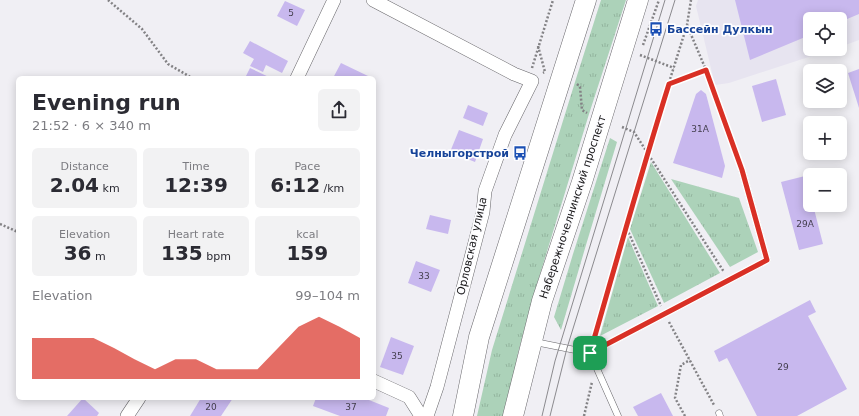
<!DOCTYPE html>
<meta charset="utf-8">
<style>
body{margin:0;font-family:"DejaVu Sans",sans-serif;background:#f2f2f3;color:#2b2b33;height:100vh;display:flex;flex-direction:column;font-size:15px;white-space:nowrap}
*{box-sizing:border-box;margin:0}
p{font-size:13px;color:#7c7c81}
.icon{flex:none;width:22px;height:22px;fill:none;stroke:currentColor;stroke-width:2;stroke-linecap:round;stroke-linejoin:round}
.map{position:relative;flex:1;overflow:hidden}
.side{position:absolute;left:16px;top:76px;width:360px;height:324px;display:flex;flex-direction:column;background:#fff;border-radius:6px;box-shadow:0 2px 10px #0003}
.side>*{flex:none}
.fabs{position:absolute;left:803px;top:12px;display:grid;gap:8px}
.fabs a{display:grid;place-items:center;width:44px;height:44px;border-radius:6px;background:#fff;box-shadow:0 2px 10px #0003;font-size:20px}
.pin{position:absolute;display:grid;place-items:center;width:34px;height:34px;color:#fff;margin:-17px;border-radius:8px;box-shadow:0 2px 6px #0006}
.round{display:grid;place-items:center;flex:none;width:42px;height:42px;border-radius:6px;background:#f2f2f3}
.overview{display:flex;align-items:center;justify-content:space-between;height:68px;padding:0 16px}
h1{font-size:22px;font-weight:700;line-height:30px}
.metrics{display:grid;grid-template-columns:repeat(3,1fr);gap:6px;height:68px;padding:4px 16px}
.metrics div{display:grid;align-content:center;border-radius:6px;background:#f2f2f3;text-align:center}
.metrics b{font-size:20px;font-weight:700}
.metrics small{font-size:11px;font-weight:400}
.metrics p{font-size:11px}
.chart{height:112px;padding:8px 16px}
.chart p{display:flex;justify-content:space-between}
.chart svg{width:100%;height:72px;margin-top:4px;fill:#d93025;opacity:.7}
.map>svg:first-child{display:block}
</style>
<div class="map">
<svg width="859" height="416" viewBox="0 0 859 416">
<defs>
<pattern id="grass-tufts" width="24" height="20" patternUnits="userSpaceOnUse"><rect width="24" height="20" fill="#acd2b9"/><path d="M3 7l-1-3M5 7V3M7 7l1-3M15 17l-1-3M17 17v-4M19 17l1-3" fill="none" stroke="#93b49e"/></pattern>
</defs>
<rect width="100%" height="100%" fill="#f0eff4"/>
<path fill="#e7e4f0" d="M698,0H859V40L840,47V19H810V49H833L729,83L715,85L696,6Z"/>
<g fill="url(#grass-tufts)">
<path d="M601,0H626L589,114L534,294L518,353L506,416H477L492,350L575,82Z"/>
<path d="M610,138L617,142L586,245L561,330L554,317L573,254Z"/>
<path d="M651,162L720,273L664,303L630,229Z"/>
<path d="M671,179L739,198L758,252L730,267Z"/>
<path d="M628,237L658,306L600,336Z"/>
</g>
<g fill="#c8b8ee">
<path d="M735,0H859V14L840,22V19H810V35L750,60Z"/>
<path d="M285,1L305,10L297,26L277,16Z"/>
<path d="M250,41L288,61L282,73L266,65L263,72L250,66L254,59L243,53Z"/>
<path d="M341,63L368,76L367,78H333Z"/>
<path d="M250,68L271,78H245Z"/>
<path d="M859,69V108L848,73Z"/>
<path d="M776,79L786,115L762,122L752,86Z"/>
<path d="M701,90L706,94L725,166L722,178L673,163L696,94Z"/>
<path d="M468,105L488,113L483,126L463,118Z"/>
<path d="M459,130L483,139L475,162L450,152Z"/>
<path d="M805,176L810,195V205H813L823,244L799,250L781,182Z"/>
<path d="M430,215L451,220L448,234L426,229Z"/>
<path d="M416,261L440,270L431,292L408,283Z"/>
<path d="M810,300L816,312L808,316L847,389L797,416H757L727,358L719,362L714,351Z"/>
<path d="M391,337L414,346L403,375L380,367Z"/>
<path d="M661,393L673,416H638L633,407Z"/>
<path d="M83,398L99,413L97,416H67Z"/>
<path d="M201,398H233L221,416H190Z"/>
<path d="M316,398H364L389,408L386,416H340L313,406Z"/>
</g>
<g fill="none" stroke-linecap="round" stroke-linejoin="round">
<defs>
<g id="lane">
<path d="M535,342L590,353L618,416"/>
<path d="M590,353L767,260L742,170"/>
<path d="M719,413L720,416"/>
</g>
<g id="street">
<path d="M373,0L514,74L532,81L505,135L485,191L483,212L437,387L427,416"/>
<path d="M297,78L334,0"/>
<path d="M374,381L409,397L421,416"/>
<path d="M127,416L139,398"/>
</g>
<g id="primary">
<path d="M463,416L479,337L586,0"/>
<path d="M513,416L542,301L582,182L638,0"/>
</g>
</defs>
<use href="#lane" stroke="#67666a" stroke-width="7"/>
<use href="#street" stroke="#67666a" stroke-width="14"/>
<use href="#primary" stroke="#67666a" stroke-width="21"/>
<g stroke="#838285" stroke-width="2.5" stroke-dasharray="2 2" stroke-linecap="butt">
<path d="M108,0L142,29L168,64L192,78"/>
<path d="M687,25L706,70L739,162"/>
<path d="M643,45L659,0"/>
<path d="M538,46L545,72L543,73"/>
<path d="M640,55L674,68"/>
<path d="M532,68L553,0"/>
<path d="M577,84L580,87L582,110L587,113"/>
<path d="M669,84L706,70"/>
<path d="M622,127L634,132L724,272"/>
<path d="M0,224L18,232"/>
<path d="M627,229L661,306"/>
<path d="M669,322L714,405"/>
<path d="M594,340L627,228L647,153L687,25L691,0"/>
<path d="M584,416L592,382"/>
<path d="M685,416L675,398L681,365L690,360"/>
</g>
<use href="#lane" stroke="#fff" stroke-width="6"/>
<use href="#street" stroke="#fff" stroke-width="13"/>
<use href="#primary" stroke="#fff" stroke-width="20"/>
<g stroke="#8b8a8e" stroke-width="1">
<path d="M542,416L555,361L665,0"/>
<path d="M550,416L567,348L675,0"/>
</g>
</g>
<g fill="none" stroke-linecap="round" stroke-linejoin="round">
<defs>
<path id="route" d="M706,70L742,170L767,260L590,353C616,263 641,173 669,84Z"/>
</defs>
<use href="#route" stroke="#fff" stroke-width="8"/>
<use href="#route" stroke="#d93025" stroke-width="5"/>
</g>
<defs>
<symbol id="bus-bare" viewBox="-9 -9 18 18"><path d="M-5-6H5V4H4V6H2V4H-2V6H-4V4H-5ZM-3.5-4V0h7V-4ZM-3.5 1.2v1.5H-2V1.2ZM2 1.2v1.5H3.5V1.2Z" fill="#1a4fb4" stroke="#fdfdff" stroke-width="2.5" paint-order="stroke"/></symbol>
</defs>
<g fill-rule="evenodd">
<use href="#bus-bare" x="646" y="19" width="20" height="20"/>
<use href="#bus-bare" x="510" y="143" width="20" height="20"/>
</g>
<g text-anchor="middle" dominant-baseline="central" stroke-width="3.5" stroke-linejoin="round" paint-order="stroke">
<g font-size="9" fill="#443f4e">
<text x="291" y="13">5</text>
<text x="700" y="129">31А</text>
<text x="805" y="224">29А</text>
<text x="424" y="276">33</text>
<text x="397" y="356">35</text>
<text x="783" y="367">29</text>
<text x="211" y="407">20</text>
<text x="351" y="407">37</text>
</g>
<g font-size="11" font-weight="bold" fill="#164399" stroke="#fdfdff" text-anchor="start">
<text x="667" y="29">Бассейн Дулкын</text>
<text x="509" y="153" text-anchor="end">Челныгорстрой</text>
</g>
<g font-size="11" fill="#181719" stroke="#fdfdff">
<text transform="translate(573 207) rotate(-72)">Набережночелнинский проспект</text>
<text transform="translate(472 246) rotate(-77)">Орловская улица</text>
</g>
</g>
</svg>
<div class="fabs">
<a><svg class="icon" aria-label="locate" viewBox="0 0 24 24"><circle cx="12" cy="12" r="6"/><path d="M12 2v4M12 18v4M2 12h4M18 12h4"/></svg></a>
<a><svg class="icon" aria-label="layers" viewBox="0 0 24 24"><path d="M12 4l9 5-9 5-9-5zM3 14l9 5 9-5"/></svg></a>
<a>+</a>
<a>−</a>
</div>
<div class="pin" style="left:590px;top:353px;background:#1e9e55"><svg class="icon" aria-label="arrive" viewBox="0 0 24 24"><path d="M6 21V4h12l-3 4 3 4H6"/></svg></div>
<section class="side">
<div class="overview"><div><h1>Evening run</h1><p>21:52 · 6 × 340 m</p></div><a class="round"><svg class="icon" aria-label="share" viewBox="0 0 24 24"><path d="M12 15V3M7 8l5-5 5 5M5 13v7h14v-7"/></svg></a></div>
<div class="metrics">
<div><p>Distance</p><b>2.04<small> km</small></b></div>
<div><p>Time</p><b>12:39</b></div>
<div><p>Pace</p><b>6:12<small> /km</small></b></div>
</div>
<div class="metrics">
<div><p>Elevation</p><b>36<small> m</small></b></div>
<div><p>Heart rate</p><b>135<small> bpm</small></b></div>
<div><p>kcal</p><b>159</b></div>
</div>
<div class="chart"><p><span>Elevation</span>99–104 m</p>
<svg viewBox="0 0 160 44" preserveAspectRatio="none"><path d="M0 44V19L10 19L20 19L30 19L40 25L50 32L60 38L70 32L80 32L90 38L100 38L110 38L120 25L130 12L140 6L150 12L160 19V44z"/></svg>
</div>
</section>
</div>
